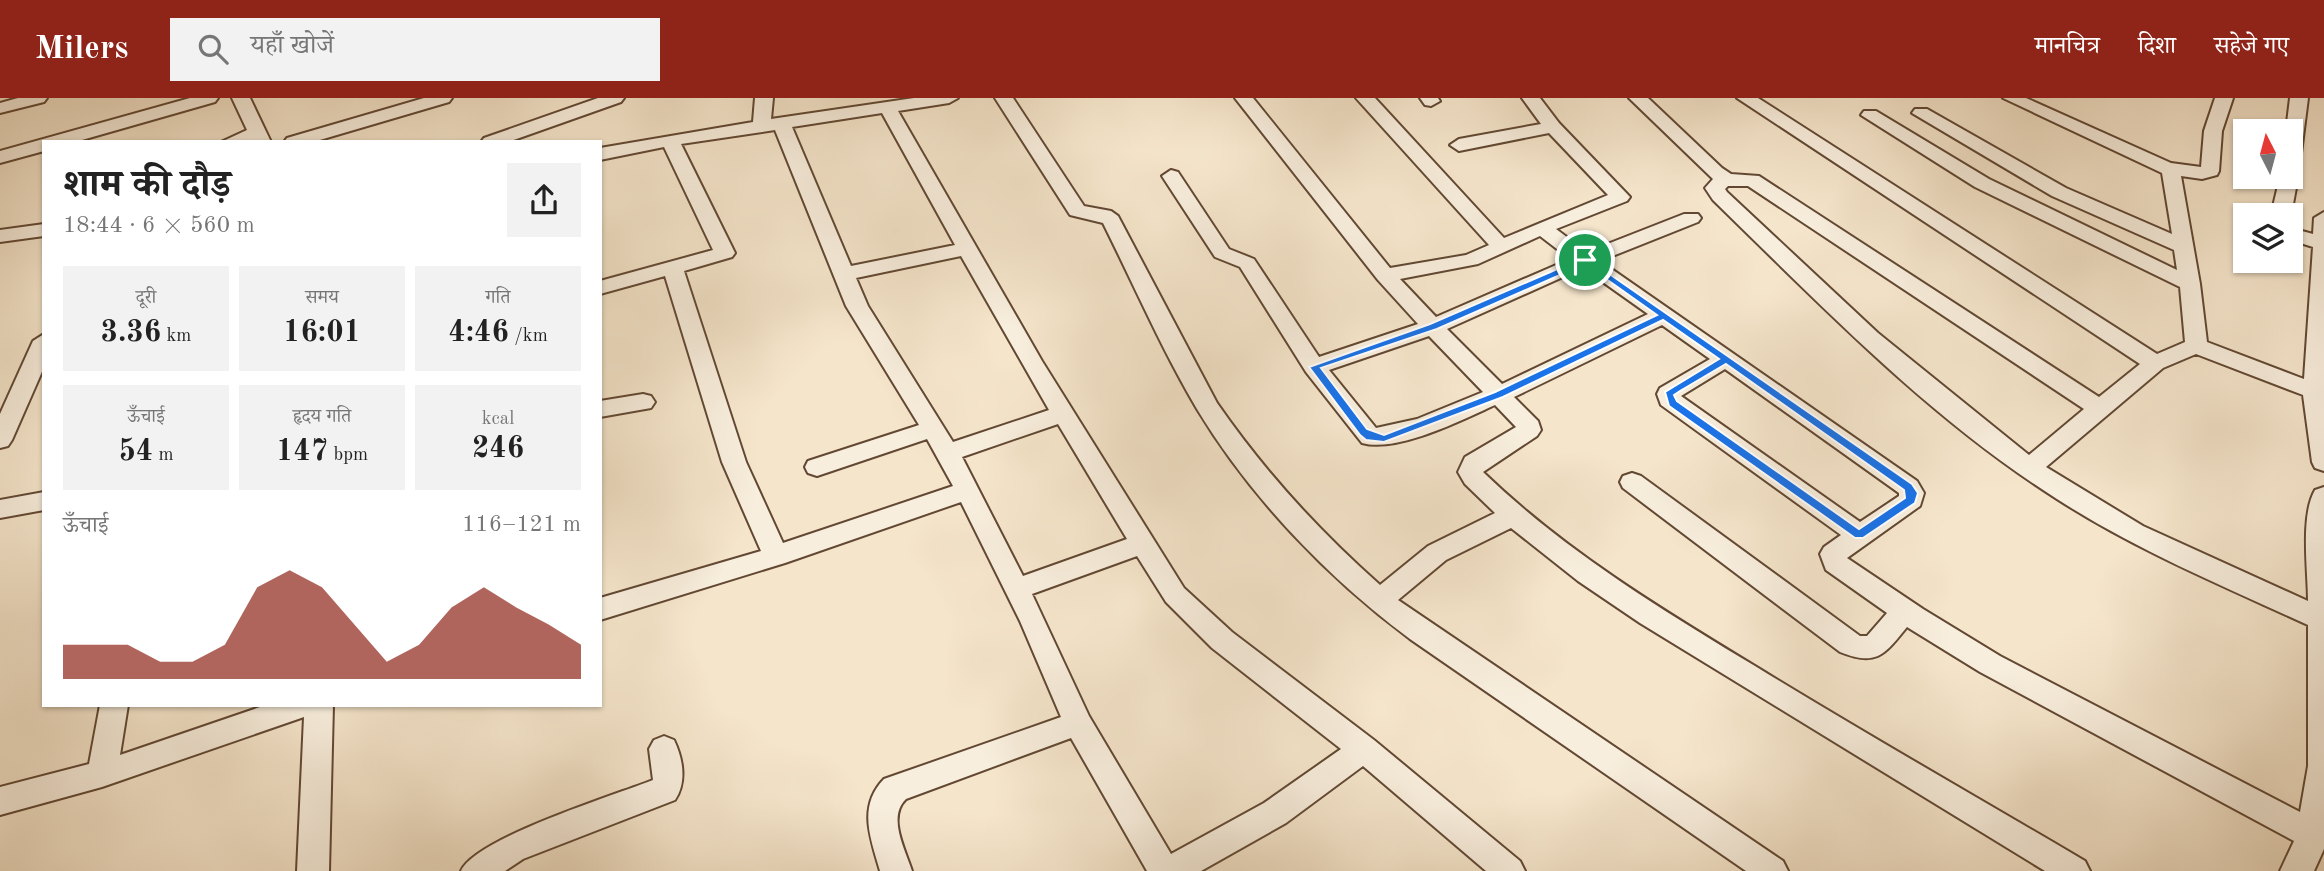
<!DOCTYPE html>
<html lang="hi">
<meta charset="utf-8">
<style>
body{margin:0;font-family:"Old Standard TT","Noto Serif Devanagari",serif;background:#f2f2f2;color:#222;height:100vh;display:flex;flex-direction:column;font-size:26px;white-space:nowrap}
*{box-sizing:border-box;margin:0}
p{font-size:23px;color:#767676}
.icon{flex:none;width:38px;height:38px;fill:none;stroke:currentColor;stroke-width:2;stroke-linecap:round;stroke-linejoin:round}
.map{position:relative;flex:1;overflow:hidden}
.details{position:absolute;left:42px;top:42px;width:560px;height:567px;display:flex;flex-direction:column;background:#fff;border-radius:0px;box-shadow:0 2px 5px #0004}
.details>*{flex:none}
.needle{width:46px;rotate:354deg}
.buttons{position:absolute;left:2233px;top:21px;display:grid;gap:14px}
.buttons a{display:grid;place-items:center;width:70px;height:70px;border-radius:0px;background:#fff;box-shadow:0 2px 5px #0004;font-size:35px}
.pin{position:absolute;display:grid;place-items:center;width:60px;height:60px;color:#fff;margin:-30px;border:4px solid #fff;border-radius:50%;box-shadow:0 2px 7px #0007}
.round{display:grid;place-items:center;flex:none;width:74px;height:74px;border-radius:0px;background:#f2f2f2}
.overview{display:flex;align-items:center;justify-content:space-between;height:119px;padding:0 21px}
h1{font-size:38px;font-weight:700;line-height:52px}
.figures{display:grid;grid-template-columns:repeat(3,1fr);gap:10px;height:119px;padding:7px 21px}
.figures div{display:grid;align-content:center;border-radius:0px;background:#f2f2f2;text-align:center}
.figures b{font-size:30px;font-weight:700}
.figures small{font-size:19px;font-weight:400}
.figures p{font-size:19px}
.chart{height:196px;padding:14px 21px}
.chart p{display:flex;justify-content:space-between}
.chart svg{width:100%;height:126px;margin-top:7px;fill:#8f2418;opacity:.7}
header{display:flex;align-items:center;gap:42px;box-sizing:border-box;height:98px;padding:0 35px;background:#8f2418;color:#fff}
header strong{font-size:33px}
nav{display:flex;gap:38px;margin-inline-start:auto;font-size:24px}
.search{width:490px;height:63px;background:#f2f2f2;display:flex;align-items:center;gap:18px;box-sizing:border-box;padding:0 24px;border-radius:0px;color:#767676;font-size:26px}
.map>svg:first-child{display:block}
</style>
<header>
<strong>Milers</strong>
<div class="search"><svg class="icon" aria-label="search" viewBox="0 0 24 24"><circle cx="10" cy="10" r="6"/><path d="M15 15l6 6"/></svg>यहाँ खोजें</div>
<nav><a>मानचित्र</a><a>दिशा</a><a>सहेजे गए</a></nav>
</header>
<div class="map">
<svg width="2324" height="773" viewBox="0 0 2324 773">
<rect width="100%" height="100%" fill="#f5e5cb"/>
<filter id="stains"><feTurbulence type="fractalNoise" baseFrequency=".00286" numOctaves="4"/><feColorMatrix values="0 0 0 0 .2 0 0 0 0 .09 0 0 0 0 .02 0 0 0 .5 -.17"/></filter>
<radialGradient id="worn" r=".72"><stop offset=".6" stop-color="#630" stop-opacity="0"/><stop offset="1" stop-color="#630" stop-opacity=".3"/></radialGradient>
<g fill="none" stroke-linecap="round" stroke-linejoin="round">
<defs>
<g id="minor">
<path d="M18,0H47L44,4L0,15V5Z"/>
<path d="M190,0H218L215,4L75,44H44V53L0,65V53Z"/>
<path d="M232,0H250L271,44H221L247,32Z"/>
<path d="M424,0H452L449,4L313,44H284L287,40Z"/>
<path d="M598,0H624L621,4L508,44H481L484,40Z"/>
<path d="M755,0H773L771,21L914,0H958L949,5L898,13L1042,263L1184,490L1232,534L1374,642L1520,763L1525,773H1486L1363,668L1286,725L1201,773H1147L1071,640L906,701C887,719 905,751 912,773H880C871,741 857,709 884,681L1061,619L1020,523L961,404L785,465L600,522V500L761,453L722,364L665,178L600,196V183L713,152L664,49L600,62V50L753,24ZM882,15L955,147L851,168L792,29ZM775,32L846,208L919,327L808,363L805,369L808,375L817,378L927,341L953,388L783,445L746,364L684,173L732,159L735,155L681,46ZM961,158L1049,312L953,344L868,208L856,180ZM1058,326L1127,441L1023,478L962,359ZM1137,458L1166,504L1212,550L1341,651L1264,705L1171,756L1089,618L1032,496Z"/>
<path d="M995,0H1013L1084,108L1111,113L1118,118L1217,305C1264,373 1318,432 1380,487L1428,448L1495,415L1465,386L1458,374L1465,359L1516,329L1495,307C1462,322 1397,355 1362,345L1306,274L1240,169L1215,159L1162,78L1171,72L1178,74L1229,151L1254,161L1319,259L1418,226L1378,182L1235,0H1253L1390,170L1466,157L1489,147L1356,0H1375L1504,140L1608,97L1549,35L1459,53L1450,47L1459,41L1541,26L1522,0H1540L1559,25L1630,99L1627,103L1556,131L1587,154L1684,116H1698L1701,120L1698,124L1600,163L1917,383L1924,395L1920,408L1847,460L1923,511L2000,558L2300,714L2308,668V527C2223,488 2136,452 2057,401C1929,320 1821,207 1713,102L1705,90L1713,81L1629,0H1648L1722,70L1731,76L1759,78L2099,299L2140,266L1737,0H1758L2157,256L2185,244L2180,189L1975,89L1861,17L1864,13H1876L1989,81L2177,172L2174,152L2052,98L1912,15L1915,11H1927L2066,90L2172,136L2162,75L2003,0H2026L2171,65L2201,69L2204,33L2215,0H2233L2222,33L2219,73L2217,77L2202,81L2181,78L2200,186L2207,244L2304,281L2313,149L2291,142V130L2313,136L2314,120L2324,114V373L2315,370L2312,364L2303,297L2196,256L2163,270L2046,369L2143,428L2308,503C2308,472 2300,418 2315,392L2324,389V751L2314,773H2280L2294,743L1980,574L1907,529C1885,556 1877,569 1840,554L1623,390L1620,384L1623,378L1632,375L1641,378L1860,538H1867L1887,515L1826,472L1820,456L1824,449L1841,437L1661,307L1657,296L1660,290L1710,261L1662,227L1514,299L1538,323L1541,332L1537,338L1483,374C1564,452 1659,510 1755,568C1864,635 1975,698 2085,763L2090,773H2045L1640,525L1578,483L1511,430L1446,462L1398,502L1783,763L1788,773H1746L1410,541C1327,479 1251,400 1197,311C1162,252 1134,187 1103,125L1070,117ZM1728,88H1748L2084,311L2029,357L1878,235L1727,94L1725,91ZM1540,138L1570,161L1436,219L1400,181L1478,166ZM1583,170L1648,216L1502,286L1447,231ZM1429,238L1483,294L1417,321L1376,330L1329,272ZM1725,271L1899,395V398L1860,424L1681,298Z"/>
<path d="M1420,0H1438L1440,3L1431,8L1425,7Z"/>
<path d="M2290,0H2308L2300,63L2291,69V33H2286Z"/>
<path d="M2291,74L2298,79L2291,117H2271L2280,79H2291Z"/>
<path d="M44,126V138L0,144V132Z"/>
<path d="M44,236V269L12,342L8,348L0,350V316L33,243Z"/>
<path d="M643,296L651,298L655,304L651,310L600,319V303Z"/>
<path d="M44,394V412L0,420V402Z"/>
<path d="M100,607H128L120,657L266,607H333L329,773H297L304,619L102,689L0,717V689L89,666Z"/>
<path d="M664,638L674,642C683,661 687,684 675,702L523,761L505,773H461C476,740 615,697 653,682L649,651L654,642Z"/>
</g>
</defs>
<use href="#minor" stroke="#624833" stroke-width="4"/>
<use href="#minor" fill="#f8eedd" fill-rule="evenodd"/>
</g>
<path fill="#1a73e8" stroke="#fff" stroke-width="2" fill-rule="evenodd" d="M1585,159L1912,386L1918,395L1915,405L1863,440H1855L1669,308L1665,294L1719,261L1663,222L1503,299L1384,344L1366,342L1360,337L1309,269L1430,226ZM1585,166L1657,217L1495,294L1384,337L1367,331L1321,270L1437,231ZM1726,266L1904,392L1905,400L1859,431L1677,303L1674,297L1680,293Z"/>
<rect width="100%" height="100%" filter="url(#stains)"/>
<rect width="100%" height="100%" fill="url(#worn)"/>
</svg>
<div class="buttons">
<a><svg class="needle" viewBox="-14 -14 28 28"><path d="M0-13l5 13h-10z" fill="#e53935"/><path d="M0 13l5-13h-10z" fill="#767676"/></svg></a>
<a><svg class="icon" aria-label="layers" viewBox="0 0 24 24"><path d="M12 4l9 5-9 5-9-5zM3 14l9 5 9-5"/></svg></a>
</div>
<div class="pin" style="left:1585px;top:162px;background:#1e9e55"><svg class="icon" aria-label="arrive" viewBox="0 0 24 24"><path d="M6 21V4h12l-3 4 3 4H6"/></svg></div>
<section class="details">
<div class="overview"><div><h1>शाम की दौड़</h1><p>18:44 · 6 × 560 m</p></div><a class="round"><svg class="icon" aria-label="share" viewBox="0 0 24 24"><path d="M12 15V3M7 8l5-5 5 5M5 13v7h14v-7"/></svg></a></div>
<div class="figures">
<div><p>दूरी</p><b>3.36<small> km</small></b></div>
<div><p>समय</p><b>16:01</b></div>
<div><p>गति</p><b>4:46<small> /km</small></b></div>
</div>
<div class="figures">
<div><p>ऊँचाई</p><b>54<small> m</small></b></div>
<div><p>हृदय गति</p><b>147<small> bpm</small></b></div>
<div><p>kcal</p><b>246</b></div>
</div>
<div class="chart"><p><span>ऊँचाई</span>116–121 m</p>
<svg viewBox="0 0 160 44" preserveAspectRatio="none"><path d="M0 44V32L10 32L20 32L30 38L40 38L50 32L60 12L70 6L80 12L90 25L100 38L110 32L120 19L130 12L140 19L150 25L160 32V44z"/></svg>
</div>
</section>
</div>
